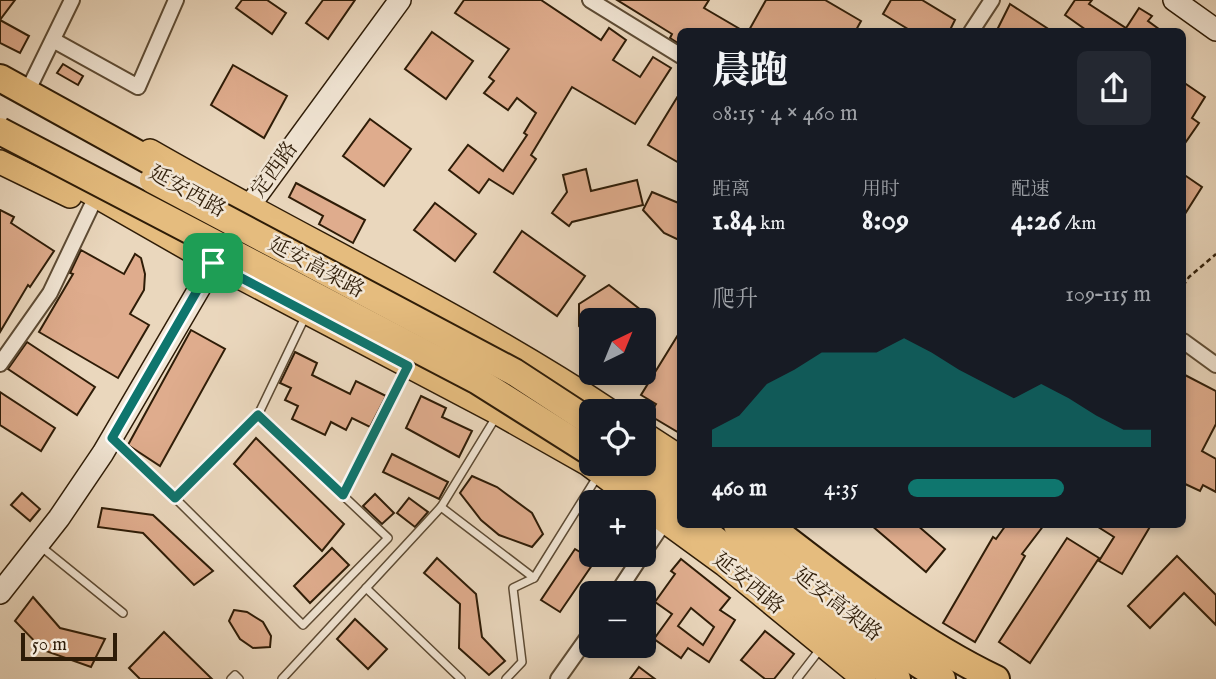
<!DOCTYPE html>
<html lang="zh">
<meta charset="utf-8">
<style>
body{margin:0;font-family:"IM FELL English","Noto Serif SC",serif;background:#242831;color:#f1f3f6;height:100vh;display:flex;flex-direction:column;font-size:26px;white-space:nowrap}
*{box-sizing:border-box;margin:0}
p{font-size:23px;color:#9ea1a6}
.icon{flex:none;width:38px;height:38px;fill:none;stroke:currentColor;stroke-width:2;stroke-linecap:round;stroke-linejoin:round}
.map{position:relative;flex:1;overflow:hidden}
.details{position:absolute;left:677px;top:28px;width:509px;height:500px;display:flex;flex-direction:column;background:#171b24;border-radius:10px;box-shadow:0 4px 10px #0003}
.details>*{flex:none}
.needle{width:46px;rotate:43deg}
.controls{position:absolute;left:579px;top:308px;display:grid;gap:14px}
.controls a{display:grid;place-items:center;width:77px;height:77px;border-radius:10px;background:#171b24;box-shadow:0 4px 10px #0003;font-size:35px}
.scale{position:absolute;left:21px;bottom:18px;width:96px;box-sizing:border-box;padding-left:7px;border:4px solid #2e1c07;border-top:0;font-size:19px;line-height:24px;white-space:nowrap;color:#2e1c07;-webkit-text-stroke:5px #f1e5d4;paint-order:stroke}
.pin{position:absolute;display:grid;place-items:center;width:60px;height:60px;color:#fff;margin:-30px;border-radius:14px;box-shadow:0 4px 10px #0006}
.round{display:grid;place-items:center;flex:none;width:74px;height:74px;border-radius:10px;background:#242831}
.summary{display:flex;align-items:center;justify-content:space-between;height:119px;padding:0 35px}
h1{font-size:38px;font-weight:800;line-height:52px}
.stats{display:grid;grid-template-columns:repeat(3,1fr);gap:10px;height:119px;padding:7px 35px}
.stats div{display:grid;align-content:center}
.stats b{font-size:30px;font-weight:800}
.stats small{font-size:19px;font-weight:400}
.stats p{font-size:19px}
.chart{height:196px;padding:14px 35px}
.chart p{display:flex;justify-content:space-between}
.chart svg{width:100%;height:126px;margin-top:7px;fill:#0f766e;opacity:.7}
ul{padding:0 35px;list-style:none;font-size:23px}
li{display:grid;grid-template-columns:112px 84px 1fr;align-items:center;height:52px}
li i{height:18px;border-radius:9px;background:#0f766e}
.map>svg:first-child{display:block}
</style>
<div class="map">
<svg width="1216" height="679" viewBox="0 0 1216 679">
<rect width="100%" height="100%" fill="#ead7bd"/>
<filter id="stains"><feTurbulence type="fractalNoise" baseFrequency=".00286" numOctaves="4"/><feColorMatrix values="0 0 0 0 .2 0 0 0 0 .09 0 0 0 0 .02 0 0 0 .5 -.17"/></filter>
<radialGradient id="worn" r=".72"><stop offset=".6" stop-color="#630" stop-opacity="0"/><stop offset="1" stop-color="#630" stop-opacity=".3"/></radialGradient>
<g fill="#dfac8d" stroke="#2e1c07" stroke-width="2" fill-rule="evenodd">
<path d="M0,0H15L0,20L29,36L20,53L0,43Z"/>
<path d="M242,0H267L286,13L272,34L236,8Z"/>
<path d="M323,0H355L328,39L306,23Z"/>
<path d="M464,0H541L601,40L609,28L626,40L613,60L640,77L653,57L671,68L635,124L572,87L531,155L536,159L513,194L489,179L479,193L449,170L468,145L503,171L527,135L524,133L536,113L517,98L508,110L484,93L494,81L489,77L509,49L455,13Z"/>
<path d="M617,0H709L704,8L745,32H681V45L670,38L672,34Z"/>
<path d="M766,0H825L861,21L855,32H748Z"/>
<path d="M891,0H922L955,20L949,32H913L883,14Z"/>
<path d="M1075,0H1092L1089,4L1126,28L1139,8L1152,16L1148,21L1163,32H1089L1065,15Z"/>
<path d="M1010,4L1053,32H996Z"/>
<path d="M432,32L473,61L446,99L405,69Z"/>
<path d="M63,64L83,76L78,85L57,73Z"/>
<path d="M233,65L287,96L264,138L211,105Z"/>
<path d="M1183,82L1205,97L1192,118L1199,123L1183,146Z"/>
<path d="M681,91V164L648,145Z"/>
<path d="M370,119L411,149L384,186L343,156Z"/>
<path d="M586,169L591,191L637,180L643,205L572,222L569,226L552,213L567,192L563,175Z"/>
<path d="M1183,174L1202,187L1183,217Z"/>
<path d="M296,183L365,220L353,243L319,224L323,216L289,197Z"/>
<path d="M652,192L681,204V241L664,233L643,210Z"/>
<path d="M435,203L476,234L455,261L414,230Z"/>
<path d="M0,210L14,217L11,223L54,251L30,287L28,285L0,332Z"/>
<path d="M522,231L585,276L557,316L494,272Z"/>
<path d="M81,250L124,274L135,254L141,258L145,274L144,290L130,314L149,325L118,378L39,332L73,274L70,273Z"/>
<path d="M609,285L646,314L642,320H592V339L579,326V304Z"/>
<path d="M191,330L225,349L160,466L128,445Z"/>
<path d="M681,330V434L649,415L656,404L641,395Z"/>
<path d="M27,342L95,387L77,415L8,369Z"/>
<path d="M295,352L317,363L312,375L350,394L356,381L386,396L370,427L352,418L346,430L331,422L325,435L292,419L298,406L285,400L291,388L280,383Z"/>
<path d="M1183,374L1216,391V424L1202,451L1216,459V492L1203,485L1200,491L1183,483Z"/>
<path d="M0,392L55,428L41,451L0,425Z"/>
<path d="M421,396L446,408L442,417L472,431L459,457L406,428Z"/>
<path d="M256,438L344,524L322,551L234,464Z"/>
<path d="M392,454L448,482L439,499L383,472Z"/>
<path d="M472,476L497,487L532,513L543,534L532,547L499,535L481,520L460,493Z"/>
<path d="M22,493L40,509L30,521L11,505Z"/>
<path d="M375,494L394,513L382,524L363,506Z"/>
<path d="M409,498L428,512L415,527L397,513Z"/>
<path d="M102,508L153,515L213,571L194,585L143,533L98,527Z"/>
<path d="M871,525H917L945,549L926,572Z"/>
<path d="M1006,525H1044L1022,554L1025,556L975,642L943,623L993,537L996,539Z"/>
<path d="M1095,525H1151L1122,574L1099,561L1114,537Z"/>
<path d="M1067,538L1099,558L1030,663L999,642Z"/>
<path d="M332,548L349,565L310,603L294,586Z"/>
<path d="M575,549L585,555H599L560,612L541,600Z"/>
<path d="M1177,556L1216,595V625L1184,593L1150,628L1128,606Z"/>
<path d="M437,558L476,594L482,637L505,661L489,675L459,648L460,604L424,573Z"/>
<path d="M681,559L730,598L720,610L735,620L709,662L688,648L681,658L654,639L672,614L655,602L675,574L671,571ZM691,608L714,627L703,645L678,626Z"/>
<path d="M33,597L60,628L105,639L91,667L43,650L15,621Z"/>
<path d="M234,610L247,612L263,622L271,636L270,647L253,648L240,639L229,621Z"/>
<path d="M355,619L387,649L368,669L337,639Z"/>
<path d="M765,631L794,654L774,679H765L741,660Z"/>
<path d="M164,632L212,679H140L129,668Z"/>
<path d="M639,667L655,679H630Z"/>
</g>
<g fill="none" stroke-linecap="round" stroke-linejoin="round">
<defs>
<g id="lane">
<path d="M258,415L388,538L303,625L175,498Z"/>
<path d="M258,415L306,315"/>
<path d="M115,441L175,498"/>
<path d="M343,495L406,369"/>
<path d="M441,507L534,578"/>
<path d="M39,545L123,613"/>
<path d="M366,588L461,679"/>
<path d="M231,679L235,675L239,679"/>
<path d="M282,679L441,507L496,417"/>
<path d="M506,679L522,662L513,588L534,578L597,477"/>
<path d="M797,679L821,648"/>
</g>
<g id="street">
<path d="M590,0L681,56"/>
<path d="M971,32L992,0"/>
<path d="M53,40L138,87L176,0"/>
<path d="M32,82L72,0"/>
<path d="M1183,341L1216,365"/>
<path d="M0,364L50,293L91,207"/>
<path d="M644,552L665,521"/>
<path d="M617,593L642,555"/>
<path d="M558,679L592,631"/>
</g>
<g id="secondary">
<path d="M1174,0L1216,30"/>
<path d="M239,220L400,0"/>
<path d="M0,593L59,518L103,453L223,248"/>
</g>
<g id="primary">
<path d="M150,151C303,239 463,314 610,411"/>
<path d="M0,162L70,196"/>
<path d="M54,172L213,263L498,413L588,464L639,502"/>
<path d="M644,434L681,458"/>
<path d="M644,506L725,565L864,679"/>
</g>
<g id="highway">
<path d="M0,78L163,168"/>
<path d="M644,458L681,484"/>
<path d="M608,464L681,514"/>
<path d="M696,525L897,679"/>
<path d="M737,525L856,624L942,679"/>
<path d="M768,525C841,581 913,639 996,679"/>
</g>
</defs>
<use href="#lane" stroke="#5d4b34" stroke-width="10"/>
<use href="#street" stroke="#5d4b34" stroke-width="18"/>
<use href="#secondary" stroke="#2e1c07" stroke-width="24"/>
<use href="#primary" stroke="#2e1c07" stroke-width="26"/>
<use href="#highway" stroke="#2e1c07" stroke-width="30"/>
<path stroke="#2e1c07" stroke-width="2.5" stroke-dasharray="5 3.5" stroke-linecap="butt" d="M1183,286L1189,277L1216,254"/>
<use href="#lane" stroke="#f1e5d4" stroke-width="7"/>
<use href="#street" stroke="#f1e5d4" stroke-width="14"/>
<use href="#secondary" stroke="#f1e5d4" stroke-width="21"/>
<use href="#primary" stroke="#e5bc7e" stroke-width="23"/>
<use href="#highway" stroke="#e5bc7e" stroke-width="26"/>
<defs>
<g id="highway-bridge">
<path d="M0,131L478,381L592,453"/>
<path d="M153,180L514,372L592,423"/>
</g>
</defs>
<use href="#highway-bridge" stroke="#2e1c07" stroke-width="30" stroke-linecap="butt"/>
<use href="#highway-bridge" stroke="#e5bc7e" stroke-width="26"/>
</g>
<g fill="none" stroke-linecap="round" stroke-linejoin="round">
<defs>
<path id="route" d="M213,263L408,366L343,495L258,415L175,498L112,438Z"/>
</defs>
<use href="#route" stroke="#fff" stroke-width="14"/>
<use href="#route" stroke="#0f766e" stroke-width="9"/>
</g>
<g text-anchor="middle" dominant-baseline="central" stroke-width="5" stroke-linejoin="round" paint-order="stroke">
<g font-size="21" fill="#2e1c07" stroke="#f1e5d4">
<text transform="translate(275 170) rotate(-54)">定西路</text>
<text transform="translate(187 192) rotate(29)">延安西路</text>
<text transform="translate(316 268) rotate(28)">延安高架路</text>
<text transform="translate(748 584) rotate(39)">延安西路</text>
<text transform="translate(837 605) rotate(38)">延安高架路</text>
</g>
</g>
<rect width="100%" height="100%" filter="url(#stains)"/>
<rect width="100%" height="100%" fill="url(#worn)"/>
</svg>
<div class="controls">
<a><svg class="needle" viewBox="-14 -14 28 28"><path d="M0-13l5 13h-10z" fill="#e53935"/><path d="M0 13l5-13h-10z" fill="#9ea1a6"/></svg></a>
<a><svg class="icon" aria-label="locate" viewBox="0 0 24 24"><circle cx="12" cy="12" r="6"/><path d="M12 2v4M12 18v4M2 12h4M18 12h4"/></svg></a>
<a>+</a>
<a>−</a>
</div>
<div class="scale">50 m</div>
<div class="pin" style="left:213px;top:263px;background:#1e9e55"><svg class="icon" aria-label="arrive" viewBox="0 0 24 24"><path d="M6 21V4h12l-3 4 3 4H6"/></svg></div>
<section class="details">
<div class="summary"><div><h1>晨跑</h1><p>08:15 · 4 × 460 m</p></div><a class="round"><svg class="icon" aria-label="share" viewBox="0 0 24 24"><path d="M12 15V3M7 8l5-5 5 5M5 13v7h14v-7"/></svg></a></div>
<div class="stats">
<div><p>距离</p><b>1.84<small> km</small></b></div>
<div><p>用时</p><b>8:09</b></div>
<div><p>配速</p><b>4:26<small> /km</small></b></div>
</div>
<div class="chart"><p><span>爬升</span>109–115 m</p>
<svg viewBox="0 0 160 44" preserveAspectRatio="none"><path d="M0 44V38L10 33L20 22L30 17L40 11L50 11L60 11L70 6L80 11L90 17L100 22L110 27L120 22L130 27L140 33L150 38L160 38V44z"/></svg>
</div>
<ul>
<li><b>460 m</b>4:35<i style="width:64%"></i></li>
</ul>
</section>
</div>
